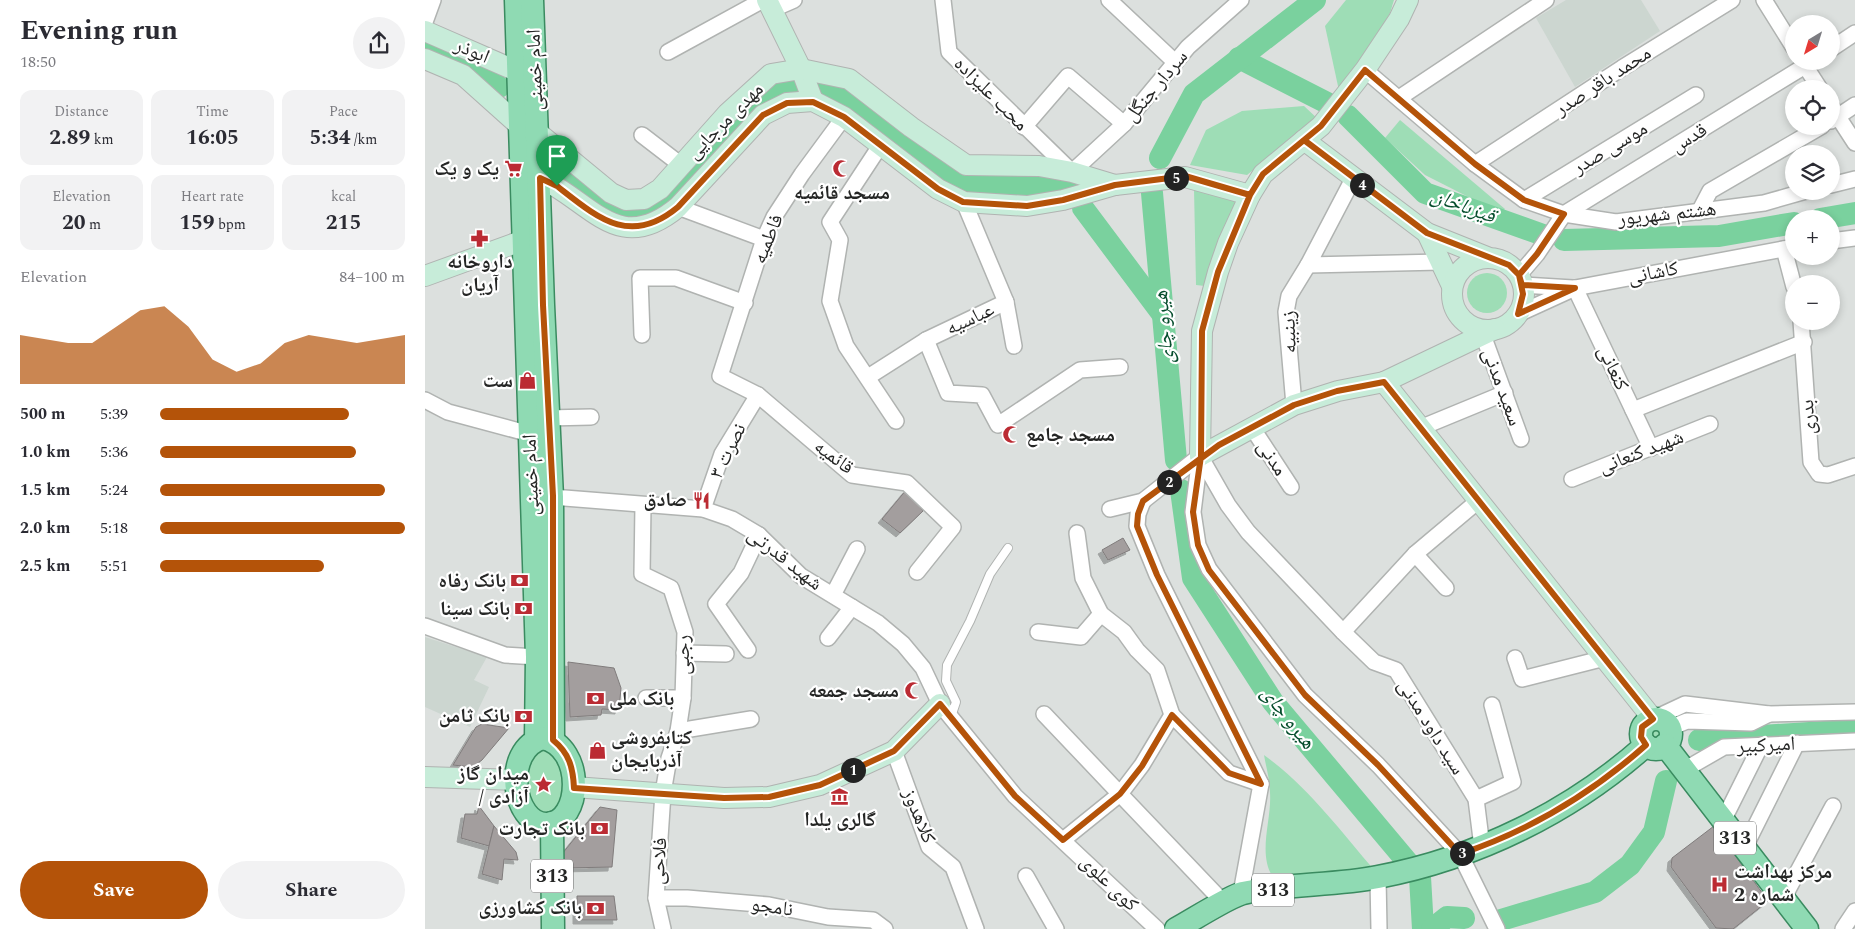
<!DOCTYPE html>
<meta charset="utf-8">
<style>
body{margin:0;font-family:Spectral,"Noto Naskh Arabic",serif;background:#f2f2f3;color:#2b2b33;height:100vh;display:flex;flex-direction:column;font-size:19px;white-space:nowrap}
*{box-sizing:border-box;margin:0}
p{font-size:16px;color:#7c7c81}
.icon{flex:none;width:28px;height:28px;fill:none;stroke:currentColor;stroke-width:2;stroke-linecap:round;stroke-linejoin:round}
.map{position:relative;flex:1;overflow:hidden}
.sheet{display:flex;flex-direction:column;background:#fff;width:425px}
.sheet>*{flex:none}
.needle{width:32px;rotate:218deg}
.tools{position:absolute;left:1360px;top:15px;display:grid;gap:10px}
.tools a{display:grid;place-items:center;width:55px;height:55px;border-radius:50%;background:#fff;box-shadow:0 2px 8px #0003;font-size:25px}
.pin{position:absolute;display:grid;place-items:center;width:42px;height:42px;color:#fff;margin:-51px -21px;border-radius:50% 50% 50% 0;rotate:-45deg;box-shadow:0 0 5px #0007}
.pin .icon{rotate:45deg}
.km{position:absolute;width:25px;height:25px;margin:-12px;border-radius:50%;background:#222;color:#fff;font-size:14px;line-height:25px;text-align:center}
.round{display:grid;place-items:center;flex:none;width:52px;height:52px;border-radius:26px;background:#f2f2f3}
.headline{display:flex;align-items:center;justify-content:space-between;height:85px;padding:0 20px}
h1{font-size:28px;font-weight:700;line-height:38px}
.figures{display:grid;grid-template-columns:repeat(3,1fr);gap:8px;height:85px;padding:5px 20px}
.figures div{display:grid;align-content:center;border-radius:12px;background:#f2f2f3;text-align:center}
.figures b{font-size:21px;font-weight:700}
.figures small{font-size:14px;font-weight:400}
.figures p{font-size:14px}
.chart{height:140px;padding:10px 20px}
.chart p{display:flex;justify-content:space-between}
.chart svg{width:100%;height:90px;margin-top:5px;fill:#b45309;opacity:.7}
.cta{display:flex;gap:10px;margin-top:auto;padding:10px 20px}
.cta a{flex:1;height:58px;border-radius:30px;background:#b45309;color:#fff;font-size:20px;font-weight:700;line-height:58px;text-align:center}
.cta a+a{background:#f2f2f3;color:#2b2b33}
ul{padding:0 20px;list-style:none;font-size:16px}
li{display:grid;grid-template-columns:80px 60px 1fr;align-items:center;height:38px}
li i{height:12px;border-radius:6px;background:#b45309}
main{display:flex;flex:1;min-height:0}
.map>svg:first-child{display:block}
</style>
<main>
<section class="sheet">
<div class="headline"><div><h1>Evening run</h1><p>18:50</p></div><a class="round"><svg class="icon" aria-label="share" viewBox="0 0 24 24"><path d="M12 15V3M7 8l5-5 5 5M5 13v7h14v-7"/></svg></a></div>
<div class="figures">
<div><p>Distance</p><b>2.89<small> km</small></b></div>
<div><p>Time</p><b>16:05</b></div>
<div><p>Pace</p><b>5:34<small> /km</small></b></div>
</div>
<div class="figures">
<div><p>Elevation</p><b>20<small> m</small></b></div>
<div><p>Heart rate</p><b>159<small> bpm</small></b></div>
<div><p>kcal</p><b>215</b></div>
</div>
<div class="chart"><p><span>Elevation</span>84–100 m</p>
<svg viewBox="0 0 160 44" preserveAspectRatio="none"><path d="M0 44V20L10 22L20 24L30 24L40 16L50 8L60 6L70 16L80 32L90 38L100 34L110 24L120 20L130 22L140 24L150 22L160 20V44z"/></svg>
</div>
<ul>
<li><b>500 m</b>5:39<i style="width:77%"></i></li>
<li><b>1.0 km</b>5:36<i style="width:80%"></i></li>
<li><b>1.5 km</b>5:24<i style="width:92%"></i></li>
<li><b>2.0 km</b>5:18<i style="width:100%"></i></li>
<li><b>2.5 km</b>5:51<i style="width:67%"></i></li>
</ul>
<div class="cta"><a>Save</a><a>Share</a></div>
</section>
<div class="map">
<svg width="1430" height="929" viewBox="0 0 1430 929">
<defs>
<filter id="shadow"><feDropShadow dx="-4" dy="4" stdDeviation="0" flood-color="#0004"/></filter>
</defs>
<rect width="100%" height="100%" fill="#dce0de"/>
<g fill="#ccd6d0">
<path d="M1141,0H1216L1235,31L1150,87L1111,18Z"/>
<path d="M0,637L62,657L49,680L64,687L45,727L0,707Z"/>
</g>
<g fill="#9eddb6">
<path d="M921,0H969L965,13L916,100L900,26Z"/>
<path d="M879,106L894,120L879,129L822,175L765,165L781,130L817,111Z"/>
<path d="M975,120L1080,209L1075,213L1000,175L960,138Z"/>
<path d="M769,189L814,199L780,286L771,285Z"/>
<circle cx="1062" cy="293" r="20"/>
<path d="M1235,722L1243,731L1239,742L1218,738C1216,724 1224,723 1235,722Z"/>
<path d="M118,750C143,763 141,785 133,808L120,814C106,809 97,790 100,775C101,768 106,759 109,753Z"/>
<path d="M839,755C882,786 915,830 950,871L850,880C831,856 847,821 845,793C845,780 841,767 839,755Z"/>
</g>
<g fill="none" stroke-linecap="round" stroke-linejoin="round">
<g stroke="#7ad19e" stroke-width="22">
<path d="M0,46L50,66L74,87"/>
<path d="M814,58L912,108"/>
<path d="M394,89L434,107L535,186L641,187"/>
<path d="M923,116L1000,193L1121,236"/>
<path d="M735,158L769,94L890,0"/>
<path d="M125,161L176,204L209,213L250,190L287,140L368,84"/>
<path d="M727,193L751,460"/>
<path d="M658,208L738,315"/>
<path d="M1395,219L1430,213"/>
<path d="M1139,240L1294,236L1369,223"/>
<path d="M756,490L768,578L848,702L995,877L998,929"/>
<path d="M1274,740L1430,730"/>
<path d="M1076,920L1170,892L1205,865L1229,832L1241,781"/>
<path d="M1007,929L1022,917L1039,918"/>
</g>
</g>
<g fill="#a39e9e" stroke="#807c7c" filter="url(#shadow)">
<path d="M482,489L498,511L475,533L457,519Z"/>
<path d="M698,538L705,550L683,560L677,550Z"/>
<path d="M143,662L189,668L196,688L194,710L177,709L176,715L145,717Z"/>
<path d="M57,724L84,728L57,760L47,767L28,765L51,727Z"/>
<path d="M54,806L69,826L64,846L36,838L40,814H52Z"/>
<path d="M175,807L192,810L187,867L141,868L136,862L137,854Z"/>
<path d="M69,826L91,852L93,860L79,859L77,880L57,874Z"/>
<path d="M1289,826L1343,901L1308,929L1291,928L1246,867L1247,858Z"/>
<path d="M152,896H189L192,920H152Z"/>
</g>
<g fill="none" stroke-linecap="round" stroke-linejoin="round">
<defs>
<path id="lane" d="M526,717L531,702L521,681L522,665L545,621L565,574L583,548"/>
<g id="street">
<path d="M518,0L524,52L647,172L699,124L763,47L816,0"/>
<path d="M684,0L750,62"/>
<path d="M1339,0L1369,48"/>
<path d="M346,10L369,0"/>
<path d="M0,22L8,0"/>
<path d="M1406,49L1430,33"/>
<path d="M243,52L338,0"/>
<path d="M1377,61L1395,89"/>
<path d="M940,70L1050,164L1099,200L1139,214L1191,222L1339,203L1381,191"/>
<path d="M974,98L1121,0"/>
<path d="M1406,106L1430,143"/>
<path d="M419,117L377,174L349,217L339,239L295,376L333,395L427,475L482,483L528,527L492,572"/>
<path d="M1406,121L1430,105"/>
<path d="M599,127L643,76L699,124"/>
<path d="M217,135L256,165"/>
<path d="M455,146L405,222L415,240L405,301L421,346L471,421"/>
<path d="M1050,164L1197,68L1307,0"/>
<path d="M928,179L883,265L1016,262"/>
<path d="M1406,185L1430,179"/>
<path d="M1099,200L1271,95"/>
<path d="M253,207L339,239"/>
<path d="M1274,212L1285,191L1397,126"/>
<path d="M1406,241L1430,238"/>
<path d="M1359,249L1369,287"/>
<path d="M1094,275L1112,254L1139,214L1388,61"/>
<path d="M1097,285L1148,288"/>
<path d="M1150,288L1226,448"/>
<path d="M581,302L589,346"/>
<path d="M1093,314L1150,288L1369,247"/>
<path d="M1376,321L1386,462L1394,474L1403,475L1430,466"/>
<path d="M217,335L215,278H251L320,303"/>
<path d="M1058,335L1096,439"/>
<path d="M501,340L523,393L557,395L573,425L655,370L695,367"/>
<path d="M443,377L501,340L581,302L539,202"/>
<path d="M0,400L23,412L105,434"/>
<path d="M869,405L861,312L864,296L883,265"/>
<path d="M1208,410L1379,342"/>
<path d="M122,418L166,417"/>
<path d="M995,428L1080,393"/>
<path d="M828,429L866,487"/>
<path d="M775,456L768,512L773,545L784,569L880,695L953,765L1035,854L1072,929"/>
<path d="M775,456L803,505L823,532L918,632L949,662L971,670L1051,799L1057,847"/>
<path d="M1147,479L1285,424"/>
<path d="M127,497L278,509L307,519L334,535L376,576L453,623L478,644L498,668L515,704L590,796L732,929"/>
<path d="M718,501L713,514L712,526L732,575L836,784L816,893"/>
<path d="M218,505L217,574L246,588L260,632L258,698L253,731L244,758L238,793L231,898L238,929"/>
<path d="M278,509L297,454L333,395"/>
<path d="M685,509L718,501L775,456"/>
<path d="M652,533L658,578L676,614L699,632L712,650L732,670L747,715"/>
<path d="M990,554L1021,588"/>
<path d="M408,595L432,549"/>
<path d="M0,626L80,655L112,657"/>
<path d="M613,632L656,637L676,614"/>
<path d="M918,632L990,554L1053,501"/>
<path d="M403,638L427,607"/>
<path d="M323,650L291,604L316,573L334,535"/>
<path d="M259,653L301,654"/>
<path d="M1090,658L1097,679L1180,658"/>
<path d="M221,698H258"/>
<path d="M619,714L695,794L717,765L747,715L804,773L836,784"/>
<path d="M1228,719L1260,704L1344,714L1430,712"/>
<path d="M1245,728L1262,721L1326,723L1344,714"/>
<path d="M253,731L326,719"/>
<path d="M469,751L504,847L528,867L551,929"/>
<path d="M1259,770L1299,747L1430,741"/>
<path d="M1051,799L1088,782L1067,705"/>
<path d="M1298,821L1336,745"/>
<path d="M638,840L695,794L799,903"/>
<path d="M1319,849L1372,743"/>
<path d="M601,876L631,929"/>
<path d="M953,878L954,929"/>
<path d="M231,898H262L344,905L403,917L448,920L460,929"/>
<path d="M1358,899L1408,806"/>
<path d="M1418,929L1430,911"/>
</g>
<g id="secondary">
<path d="M342,0L376,69L388,101"/>
<path d="M0,31L94,72"/>
<path d="M0,59L38,75L96,127"/>
<path d="M112,132L186,193L201,200L219,199L235,189L302,114L346,74L376,69L424,79L486,127L541,165L614,166L647,172L690,185"/>
<path d="M879,140L1002,233L1062,257"/>
<path d="M115,178C167,202 193,257 253,207L338,115L362,103L388,101L419,117L513,189L539,202L602,206L638,200L690,185L760,177L825,195"/>
<path d="M1002,233L1027,286"/>
<circle cx="1063" cy="294" r="36"/>
<path d="M0,276L99,240"/>
<path d="M959,382L1228,719"/>
<path d="M775,456L777,331L793,272L803,243L825,195L838,174L896,126L940,70L974,19L983,0"/>
<path d="M775,456L869,405L913,391L959,382L1070,329"/>
<path d="M0,777L91,780"/>
<path d="M149,787L299,798L344,797L395,785L469,751L515,704"/>
</g>
<g id="primary">
<path d="M91,0L112,657L111,739"/>
<path d="M107,0L118,305L127,497L128,740"/>
<circle cx="1231" cy="734" r="15"/>
<path d="M118,738C160,747 157,823 122,824C87,825 77,749 118,738Z"/>
<path d="M1240,745L1382,929"/>
<path d="M127,823L128,929"/>
<path d="M751,929C766,921 803,897 818,893C862,883 909,886 953,877C1052,858 1146,812 1221,745"/>
</g>
</defs>
<use href="#lane" stroke="#b0b3b1" stroke-width="10"/>
<use href="#street" stroke="#b0b3b1" stroke-width="18"/>
<use href="#secondary" stroke="#b0b3b1" stroke-width="22"/>
<use href="#primary" stroke="#3a8b60" stroke-width="25"/>
<use href="#lane" stroke="#fff" stroke-width="8"/>
<use href="#street" stroke="#fff" stroke-width="15"/>
<use href="#secondary" stroke="#c7ecd9" stroke-width="20"/>
<use href="#primary" stroke="#8fdab3" stroke-width="22"/>
</g>
<g fill="none" stroke-linecap="round" stroke-linejoin="round">
<defs>
<path id="route" d="M132,186L115,178L118,305L128,496V740C144,753 148,767 149,788L299,798L344,797L395,785L469,751L515,704L590,796L638,840L695,794L717,766L747,715L804,773L836,784L732,575L712,526L713,514L718,501L794,445L869,405L912,391L959,382L1228,719L1217,727L1216,737L1221,745C1167,793 1104,831 1035,854L953,765L880,695L784,570L773,545L768,512L776,456L777,331L793,272L825,195L838,174L879,140L1002,233L1084,265L1094,275L1097,285L1150,288L1093,314L1098,294L1094,275L1112,254L1139,214L1099,200L1050,164L940,70L896,126L838,174L825,195L760,176L690,185L638,200L602,206L538,202L513,189L419,117L388,102L362,103L338,115L253,207C205,247 173,218 132,186"/>
</defs>
<use href="#route" stroke="#fff" stroke-width="10"/>
<use href="#route" stroke="#b45309" stroke-width="6"/>
</g>
<defs>
<symbol id="supermarket-bare" viewBox="-9 -9 18 18"><path d="M-6-5.5h2.5l.6 2H6L4.5 2H-2.5L-4.4-4H-6ZM-1.5 3.2a1.3 1.3 0 1 0 .1 0ZM3 3.2a1.3 1.3 0 1 0 .1 0Z" fill="#bb2b33" stroke="#fff" stroke-width="2.5" paint-order="stroke"/></symbol>
<symbol id="mosque-bare" viewBox="-9 -9 18 18"><path d="M3.5-4.9A6 6 0 1 0 3.5 4.9A5 5 0 1 1 3.5-4.9Z" fill="#bb2b33" stroke="#fff" stroke-width="2.5" paint-order="stroke"/></symbol>
<symbol id="pharmacy-bare" viewBox="-9 -9 18 18"><path d="M-2-6h4v4h4v4h-4v4h-4v-4h-4v-4h4Z" fill="#bb2b33" stroke="#fff" stroke-width="2.5" paint-order="stroke"/></symbol>
<symbol id="shop-bare" viewBox="-9 -9 18 18"><path d="M-5-2.5h2.3a2.7 3.5 0 0 1 5.4 0H5L5.5 6h-11ZM-1.5-2.5h3a1.5 2.3 0 0 0-3 0Z" fill="#bb2b33" stroke="#fff" stroke-width="2.5" paint-order="stroke"/></symbol>
<symbol id="restaurant-bare" viewBox="-9 -9 18 18"><path d="M-5-6h1v4h1v-4h1v4h1v-4h1v5L-1.5 .5V6h-2V.5L-5-1ZM5-6V6H3V1.5H1.5Q1.5-4 5-6Z" fill="#bb2b33" stroke="#fff" stroke-width="2.5" paint-order="stroke"/></symbol>
<symbol id="bank-bare" viewBox="-9 -9 18 18"><path d="M-6-4H6V4H-6ZM0-2.3a2.3 2.3 0 1 0 0 4.6a2.3 2.3 0 1 0 0-4.6Z" fill="#bb2b33" stroke="#fff" stroke-width="2.5" paint-order="stroke"/></symbol>
<symbol id="sight-bare" viewBox="-9 -9 18 18"><path d="M0-6L1.8-2.2L6-1.7L2.9 1.2L3.7 5.4L0 3.3L-3.7 5.4L-2.9 1.2L-6-1.7L-1.8-2.2Z" fill="#bb2b33" stroke="#fff" stroke-width="2.5" paint-order="stroke"/></symbol>
<symbol id="museum-bare" viewBox="-9 -9 18 18"><path d="M0-6L6-3V-2H-6V-3ZM-5-1h2V3h-2ZM-1-1h2V3h-2ZM3-1h2V3H3ZM-6 4H6V6H-6Z" fill="#bb2b33" stroke="#fff" stroke-width="2.5" paint-order="stroke"/></symbol>
<symbol id="hospital-bare" viewBox="-9 -9 18 18"><path d="M-5-5h3v3.5h4V-5h3V5h-3V1.5h-4V5h-3Z" fill="#bb2b33" stroke="#fff" stroke-width="2.5" paint-order="stroke"/></symbol>
</defs>
<g fill-rule="evenodd">
<use href="#supermarket-bare" x="76" y="156" width="25" height="25"/>
<use href="#mosque-bare" x="404" y="156" width="25" height="25"/>
<use href="#pharmacy-bare" x="42" y="226" width="25" height="25"/>
<use href="#shop-bare" x="90" y="368" width="25" height="25"/>
<use href="#mosque-bare" x="574" y="422" width="25" height="25"/>
<use href="#restaurant-bare" x="264" y="488" width="25" height="25"/>
<use href="#bank-bare" x="82" y="568" width="25" height="25"/>
<use href="#bank-bare" x="86" y="596" width="25" height="25"/>
<use href="#mosque-bare" x="476" y="678" width="25" height="25"/>
<use href="#bank-bare" x="158" y="686" width="25" height="25"/>
<use href="#bank-bare" x="86" y="704" width="25" height="25"/>
<use href="#shop-bare" x="160" y="738" width="25" height="25"/>
<use href="#sight-bare" x="106" y="772" width="25" height="25"/>
<use href="#museum-bare" x="402" y="784" width="25" height="25"/>
<use href="#bank-bare" x="162" y="816" width="25" height="25"/>
<use href="#hospital-bare" x="1282" y="872" width="25" height="25"/>
<use href="#bank-bare" x="158" y="896" width="25" height="25"/>
</g>
<g text-anchor="middle" dominant-baseline="central" stroke-width="4.5" stroke-linejoin="round" paint-order="stroke">
<g fill="#fff" stroke="#666766" stroke-width="1">
<rect x="1289" y="821.5" width="42" height="33" rx="4"/>
<rect x="106" y="859.5" width="42" height="33" rx="4"/>
<rect x="827" y="873.5" width="42" height="33" rx="4"/>
</g>
<g font-size="19" font-weight="bold" fill="#252625">
<text x="1310" y="838">313</text>
<text x="127" y="876">313</text>
<text x="848" y="890">313</text>
</g>
<g font-size="20" fill="#252625" stroke="#fff">
<text transform="translate(47 51) rotate(23)">ابوذر</text>
<text transform="translate(110 70) rotate(-92)">امام خمینی</text>
<text transform="translate(1178 81) rotate(-33)">محمد باقر صدر</text>
<text transform="translate(731 86) rotate(-50)">سردار جنگل</text>
<text transform="translate(566 94) rotate(45)">محب علیزاده</text>
<text transform="translate(300 121) rotate(-45)">مهدی مرجایی</text>
<text transform="translate(1264 138) rotate(-31)">قدس</text>
<text transform="translate(1185 148) rotate(-31)">موسی صدر</text>
<text transform="translate(1242 214) rotate(-6)">هشتم شهریور</text>
<text transform="translate(343 239) rotate(-68)">فاطمیه</text>
<text transform="translate(1228 273) rotate(-11)">کاشانی</text>
<text transform="translate(545 319) rotate(-25)">عباسیه</text>
<text transform="translate(864 332) rotate(-92)">زینبیه</text>
<text transform="translate(1188 368) rotate(65)">کنعانی</text>
<text transform="translate(1077 387) rotate(70)">سعید مدنی</text>
<text transform="translate(1383 417) rotate(-93)">بدری</text>
<text transform="translate(303 451) rotate(-64)">نصرت ۳</text>
<text transform="translate(1216 452) rotate(-21)">شهید کنعانی</text>
<text transform="translate(409 457) rotate(37)">قائمیه</text>
<text transform="translate(847 458) rotate(57)">مدنی</text>
<text transform="translate(106 475) rotate(-92)">امام خمینی</text>
<text transform="translate(360 559) rotate(38)">شهید قدرتی</text>
<text transform="translate(258 655) rotate(-91)">رجبی</text>
<text transform="translate(1006 727) rotate(58)">سید داود مدنی</text>
<text transform="translate(1341 745) rotate(-3)">امیرکبیر</text>
<text transform="translate(494 816) rotate(68)">کلاهدوز</text>
<text transform="translate(234 861) rotate(-86)">فلاحی</text>
<text transform="translate(684 883) rotate(44)">کوی علوی</text>
<text transform="translate(347 907) rotate(8)">نامجو</text>
</g>
<g font-size="20" font-weight="bold" fill="#252625" stroke="#fff" text-anchor="end">
<text x="74" y="169">یک و یک</text>
<text x="417" y="193" text-anchor="middle">مسجد قائمیه</text>
<text x="55" y="262" text-anchor="middle">داروخانه<tspan x="55" dy="23">آریان</tspan></text>
<text x="88" y="381">ست</text>
<text x="601" y="435" text-anchor="start">مسجد جامع</text>
<text x="262" y="500">صادق</text>
<text x="81" y="581">بانک رفاه</text>
<text x="85" y="609">بانک سینا</text>
<text x="474" y="691">مسجد جمعه</text>
<text x="184" y="699" text-anchor="start">بانک ملی</text>
<text x="85" y="716">بانک ثامن</text>
<text x="186" y="738" text-anchor="start">کتابفروشی<tspan x="186" dy="23">آذربایجان</tspan></text>
<text x="104" y="774">میدان گاز<tspan x="104" dy="23">/ آزادی</tspan></text>
<text x="415" y="820" text-anchor="middle">گالری یلدا</text>
<text x="160" y="829">بانک تجارت</text>
<text x="1309" y="872" text-anchor="start">مرکز بهداشت<tspan x="1309" dy="23">شماره 2</tspan></text>
<text x="157" y="908">بانک کشاورزی</text>
</g>
<g font-size="21" font-style="italic" fill="#064e2d" stroke="#fff">
<text transform="translate(1038 206) rotate(20)">قیزباخان</text>
<text transform="translate(739 327) rotate(-95)">هیرو چای</text>
<text transform="translate(863 718) rotate(52)">هیرو چای</text>
</g>
</g>
</svg>
<div class="tools">
<a><svg class="needle" viewBox="-14 -14 28 28"><path d="M0-13l5 13h-10z" fill="#e53935"/><path d="M0 13l5-13h-10z" fill="#7c7c81"/></svg></a>
<a><svg class="icon" aria-label="locate" viewBox="0 0 24 24"><circle cx="12" cy="12" r="6"/><path d="M12 2v4M12 18v4M2 12h4M18 12h4"/></svg></a>
<a><svg class="icon" aria-label="layers" viewBox="0 0 24 24"><path d="M12 4l9 5-9 5-9-5zM3 14l9 5 9-5"/></svg></a>
<a>+</a>
<a>−</a>
</div>
<div class="pin" style="left:132px;top:186px;background:#1e9e55"><svg class="icon" aria-label="arrive" viewBox="0 0 24 24"><path d="M6 21V4h12l-3 4 3 4H6"/></svg></div>
<b class="km" style="left:428px;top:770px">1</b>
<b class="km" style="left:744px;top:482px">2</b>
<b class="km" style="left:1037px;top:853px">3</b>
<b class="km" style="left:937px;top:185px">4</b>
<b class="km" style="left:751px;top:178px">5</b>
</div>
</main>
